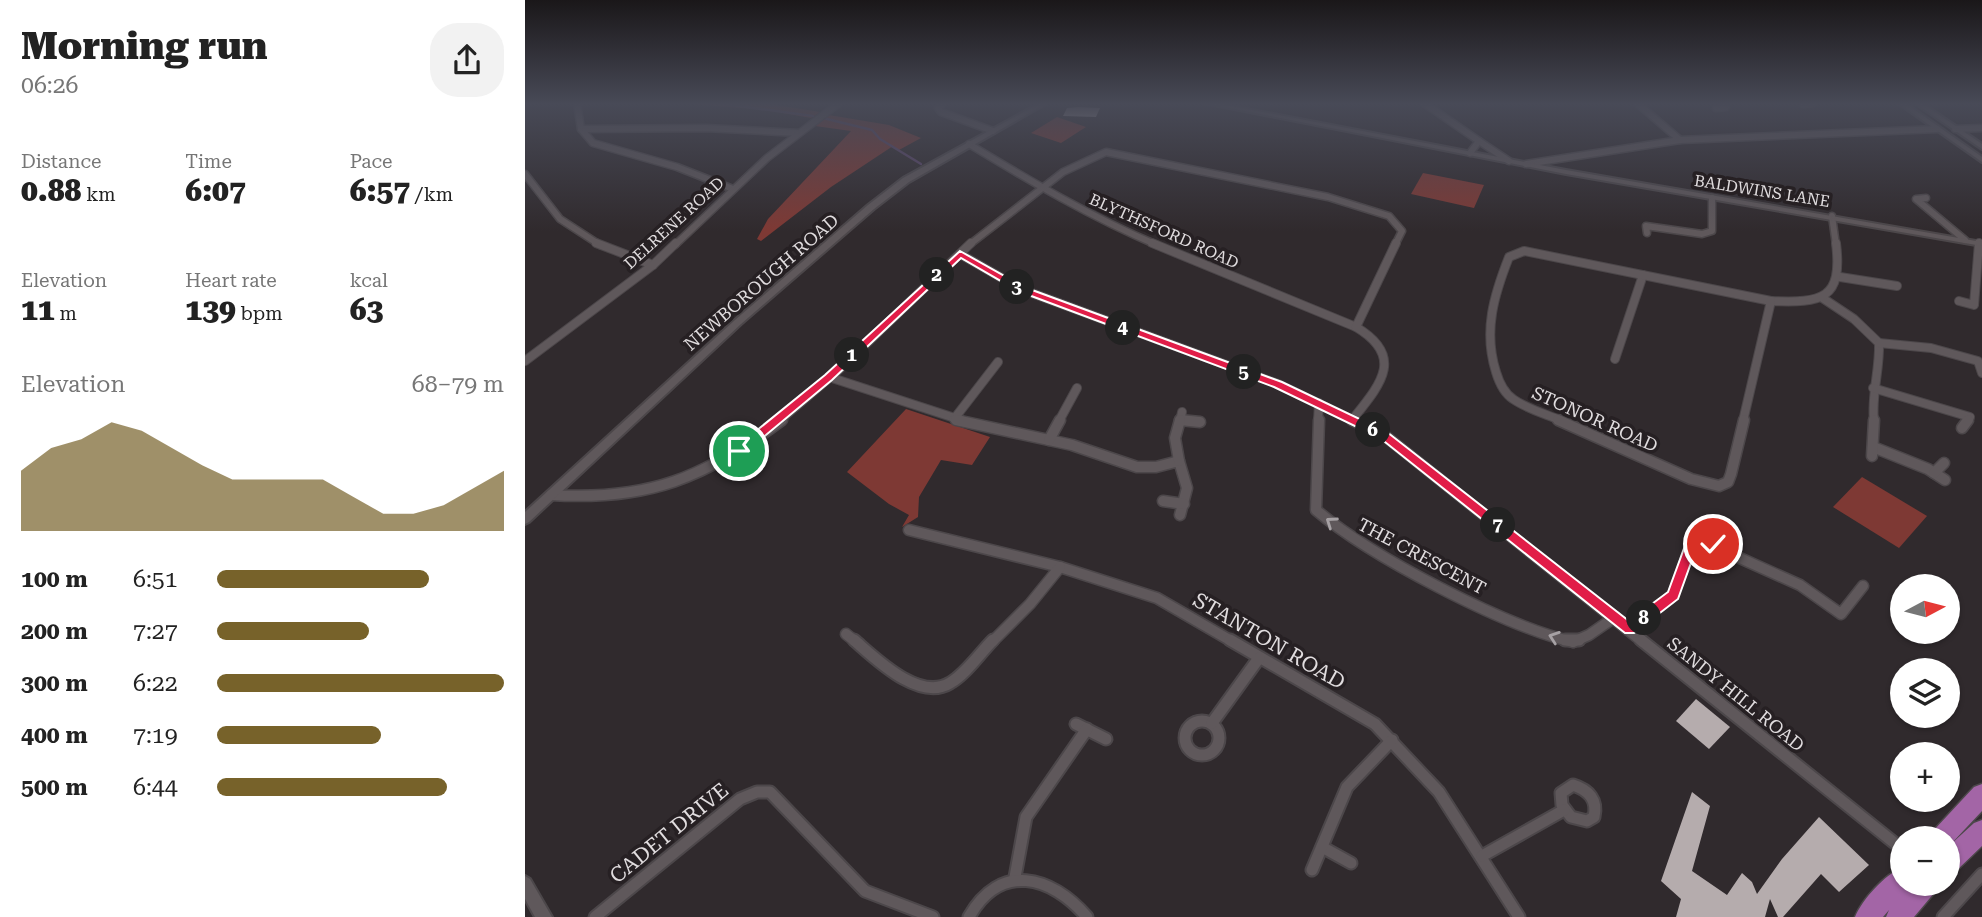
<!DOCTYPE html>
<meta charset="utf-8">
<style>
body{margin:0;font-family:"Roboto Serif",serif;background:#f2f2f2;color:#222;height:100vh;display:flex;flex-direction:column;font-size:26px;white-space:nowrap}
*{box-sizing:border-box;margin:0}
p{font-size:23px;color:#767676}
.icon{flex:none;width:38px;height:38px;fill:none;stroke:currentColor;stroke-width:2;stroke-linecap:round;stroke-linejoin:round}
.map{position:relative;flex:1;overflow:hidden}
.side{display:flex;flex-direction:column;background:#fff;width:525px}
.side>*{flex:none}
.needle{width:46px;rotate:83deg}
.buttons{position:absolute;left:1365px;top:574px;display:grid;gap:14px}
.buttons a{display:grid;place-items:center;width:70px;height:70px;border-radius:50%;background:#fff;box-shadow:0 2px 5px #0004;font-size:35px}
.pin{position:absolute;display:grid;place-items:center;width:60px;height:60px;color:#fff;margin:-30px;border:4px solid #fff;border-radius:50%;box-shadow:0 2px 7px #0007}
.km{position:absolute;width:35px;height:35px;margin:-18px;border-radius:50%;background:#222;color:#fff;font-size:19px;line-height:35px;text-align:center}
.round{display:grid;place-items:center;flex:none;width:74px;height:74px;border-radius:28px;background:#f2f2f2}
.overview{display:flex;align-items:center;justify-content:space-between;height:119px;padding:0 21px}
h1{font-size:38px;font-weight:800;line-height:52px}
.stats{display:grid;grid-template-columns:repeat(3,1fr);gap:10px;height:119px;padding:7px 21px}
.stats div{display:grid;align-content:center}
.stats b{font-size:30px;font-weight:800}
.stats small{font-size:19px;font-weight:400}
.stats p{font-size:19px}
.chart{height:196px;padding:14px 21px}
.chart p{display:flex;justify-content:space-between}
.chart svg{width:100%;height:126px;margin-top:7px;fill:#77622a;opacity:.7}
ul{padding:0 21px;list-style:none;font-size:23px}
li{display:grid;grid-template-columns:112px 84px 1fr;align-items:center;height:52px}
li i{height:18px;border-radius:9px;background:#77622a}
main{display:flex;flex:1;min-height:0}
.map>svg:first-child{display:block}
</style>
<main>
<section class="side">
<div class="overview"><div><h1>Morning run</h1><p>06:26</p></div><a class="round"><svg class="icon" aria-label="share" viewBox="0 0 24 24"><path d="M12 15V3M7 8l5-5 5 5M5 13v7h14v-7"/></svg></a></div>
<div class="stats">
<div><p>Distance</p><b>0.88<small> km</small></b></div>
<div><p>Time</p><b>6:07</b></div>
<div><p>Pace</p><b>6:57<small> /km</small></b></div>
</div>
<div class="stats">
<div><p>Elevation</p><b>11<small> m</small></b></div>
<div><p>Heart rate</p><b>139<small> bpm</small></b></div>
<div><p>kcal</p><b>63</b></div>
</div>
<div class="chart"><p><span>Elevation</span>68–79 m</p>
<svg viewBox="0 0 160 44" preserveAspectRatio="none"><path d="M0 44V23L10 15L20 12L30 6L40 9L50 15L60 21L70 26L80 26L90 26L100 26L110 32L120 38L130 38L140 35L150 29L160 23V44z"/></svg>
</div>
<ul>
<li><b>100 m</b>6:51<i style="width:74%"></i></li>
<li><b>200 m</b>7:27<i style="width:53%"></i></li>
<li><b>300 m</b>6:22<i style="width:100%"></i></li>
<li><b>400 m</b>7:19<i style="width:57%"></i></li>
<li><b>500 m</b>6:44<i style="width:80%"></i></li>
</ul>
</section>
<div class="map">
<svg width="1457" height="917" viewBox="0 0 1457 917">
<rect width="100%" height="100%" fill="#302a2d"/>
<g fill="#7e3934">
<path d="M152,103H239L295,112L286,118L241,110Z"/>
<path d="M304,115L364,125L396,138L374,150L368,146L306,187L236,241L232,239L243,219L326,131L290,126Z"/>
<path d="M532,117L561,127L536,143L506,133Z"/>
<path d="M898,173L959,185L949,208L886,194Z"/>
<path d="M381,409L465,437L447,465L416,460L394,497L393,517L377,527L384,515L364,504L322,472Z"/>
<path d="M1337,477L1402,516L1374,548L1308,507Z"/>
</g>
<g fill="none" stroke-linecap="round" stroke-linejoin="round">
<g stroke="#5c466c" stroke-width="2.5">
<path d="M192,103L288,116"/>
<path d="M298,118L347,130L355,139L396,164"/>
</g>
</g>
<g fill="#b5acad">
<path d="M542,108L553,107L575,108L571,117L538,116Z"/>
<path d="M1171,699L1205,727L1184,749L1151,721Z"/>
<path d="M1167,792L1185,806L1167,871L1202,895L1217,873L1227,882L1232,894L1257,859L1294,817L1344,865L1314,892L1296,874L1258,917H1253L1245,899L1240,917H1151L1156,899L1136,881Z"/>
</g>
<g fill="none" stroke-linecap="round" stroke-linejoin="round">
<defs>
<g id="minor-far3">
<path d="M52,103L56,129L68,143L152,167L208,189"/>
<path d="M418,103L413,108L416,112L468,131"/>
<path d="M899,103L954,141L945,153"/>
<path d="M1112,103L1155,140"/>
<path d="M1278,104L1288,103"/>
<path d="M1191,108L1201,107L1197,103"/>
<path d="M56,129L181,128L274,133"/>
<path d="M1430,129L1457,128"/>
<path d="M954,141L984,161"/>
<path d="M444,144C505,181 566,217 632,245"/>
<path d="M1001,164L1155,140L1412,129"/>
<path d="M0,174L35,219L75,245"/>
<path d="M1401,198L1391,199L1440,240"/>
<path d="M1307,216L1311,245"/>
<path d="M1122,233L1121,226L1177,234L1187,231V198"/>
<path d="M150,245L242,158L314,103"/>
<path d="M444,245L538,172L581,152L803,197L864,216L877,231L870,245"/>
</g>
<g id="minor-far2">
<path d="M71,243L128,265"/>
<path d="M627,243L831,327"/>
<path d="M435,254L496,289L753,384L830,421"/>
<path d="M1315,277L1372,286"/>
<path d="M1296,297L1329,319L1354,343C1355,370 1346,395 1349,421"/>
<path d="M1246,301C1297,303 1318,300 1311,243"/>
<path d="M1434,301L1449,305L1454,243"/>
<path d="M1354,343L1406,348L1453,361L1457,373"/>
<path d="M1090,359L1118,275"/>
<path d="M0,361L128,265L151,243"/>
<path d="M304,377L439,421"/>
<path d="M1348,388L1445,417L1442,421"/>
<path d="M429,419L473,362"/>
<path d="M655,420L668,421"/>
<path d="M827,420C855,385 881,357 831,327L871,243"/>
<path d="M254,421L317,367L446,243"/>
<path d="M534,421L552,388"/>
<path d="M655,421L657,412"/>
<path d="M793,421L794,403"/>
<path d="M1037,421C1021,414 1002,409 988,399C979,393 974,382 971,372C958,331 969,295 984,257L999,251L1246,301"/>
<path d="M1218,421L1246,301"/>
</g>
<g id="minor-far1">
<path d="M431,420L547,445L612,467H631L654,461L662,488L655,515"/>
<path d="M655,420L675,422"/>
<path d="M794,420L791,510C845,556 979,626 1048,642"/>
<path d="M827,420L859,435L1118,642"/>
<path d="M1033,420L1166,479L1194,486L1203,482L1206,474L1219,420"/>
<path d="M1437,428L1443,420"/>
<path d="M524,440L535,420"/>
<path d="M1348,447L1403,469L1420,480"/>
<path d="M1347,456L1349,420"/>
<path d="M654,461L650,438L655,420"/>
<path d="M1409,473L1419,463"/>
<path d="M26,495C124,501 179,478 257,420"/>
<path d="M638,501L659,504"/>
<path d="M384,530L535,567L632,598L708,642"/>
<path d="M1105,629L1148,595L1166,546L1177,541L1275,585L1316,614L1338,586"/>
<path d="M321,634L331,642"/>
<path d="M467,642L505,604L535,567"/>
<path d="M1048,642L1064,635L1090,617"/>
</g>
<g id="minor">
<path d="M329,640C350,658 394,702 425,683C441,674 455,653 468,640"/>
<path d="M705,640L850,724L914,792L994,917"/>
<path d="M1040,640H1054"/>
<path d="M1116,640L1377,849"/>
<circle cx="677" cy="738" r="17"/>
<path d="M687,723L734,658"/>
<path d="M551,724L581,739"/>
<path d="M1048,785C1064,790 1073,800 1069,817L1062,821L1046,817L1037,805L1036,793Z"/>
<path d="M797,847L826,863"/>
<path d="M957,856L1039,810"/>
<path d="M787,870L822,787L867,740"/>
<path d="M490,877L501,817L562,729"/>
<path d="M70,917L215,799L232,792H245L340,891L408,917"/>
<path d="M444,917C475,862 526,875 562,917"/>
<path d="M1418,917L1457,874"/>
</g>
<g id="tertiary">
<path d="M515,103H522L384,182L349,209L216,324L4,522L0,524V512L210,320L343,205L378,178Z"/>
<path d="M679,103H691L1041,170L1457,242V246L1041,174Z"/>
<path d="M1373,103H1380L1457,157V162Z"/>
<path d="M1390,103H1397L1457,144V149Z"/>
<path d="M0,876L5,879L27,917H10L0,899Z"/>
</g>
<g id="trunk">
<path d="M1457,784V811L1425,845L1449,823L1457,820V846L1431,871L1423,874V838H1406L1409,830L1449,787Z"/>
<path d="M1377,868V884H1414L1410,892L1389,917H1361L1364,910L1358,917H1330C1337,900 1360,874 1377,868Z"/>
</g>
</defs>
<use href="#minor-far3" stroke="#4c474a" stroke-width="9"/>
<use href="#minor-far2" stroke="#4c474a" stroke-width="10"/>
<use href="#minor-far1" stroke="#4c474a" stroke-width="13"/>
<use href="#minor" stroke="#4c474a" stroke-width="15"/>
<use href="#tertiary" stroke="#4c474a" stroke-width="4"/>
<use href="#trunk" stroke="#4c474a" stroke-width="3"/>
<use href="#minor-far3" stroke="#5f585b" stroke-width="6"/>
<use href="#minor-far2" stroke="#5f585b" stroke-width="8"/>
<use href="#minor-far1" stroke="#5f585b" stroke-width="10"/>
<use href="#minor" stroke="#5f585b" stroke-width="11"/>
<use href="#tertiary" fill="#5f585b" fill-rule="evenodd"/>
<use href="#trunk" fill="#a365a6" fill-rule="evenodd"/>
</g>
<defs><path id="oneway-chevron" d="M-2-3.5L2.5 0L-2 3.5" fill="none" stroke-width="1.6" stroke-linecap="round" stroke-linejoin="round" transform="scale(1.75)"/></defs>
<g stroke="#a6a1a4">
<use href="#oneway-chevron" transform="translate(806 522) rotate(-145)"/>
<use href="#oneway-chevron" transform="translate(1029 637) rotate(-161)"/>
</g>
<linearGradient id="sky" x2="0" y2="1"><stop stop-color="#1a1719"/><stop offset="0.45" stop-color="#484a57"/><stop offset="1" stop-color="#484a57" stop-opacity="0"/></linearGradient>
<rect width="1457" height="231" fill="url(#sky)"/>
<path fill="#e11d48" stroke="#fff" stroke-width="2" d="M435,251L499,287L757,382L862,432L1104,621L1143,592L1161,543L1177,535L1192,540L1194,544L1188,549L1178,546L1171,549L1153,599L1109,633H1100L855,438L749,387L493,291L436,258L307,380L218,454H210V448L300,375Z"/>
<g text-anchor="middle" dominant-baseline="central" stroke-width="7" stroke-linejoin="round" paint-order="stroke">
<g font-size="16" fill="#e1dddf" stroke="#262023">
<text transform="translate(1237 191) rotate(9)">BALDWINS LANE</text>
<text transform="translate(149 223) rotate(-42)">DELRENE ROAD</text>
<text transform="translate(639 231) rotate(24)">BLYTHSFORD ROAD</text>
</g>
<g font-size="18" fill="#e1dddf" stroke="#262023">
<text transform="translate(236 282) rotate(-41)">NEWBOROUGH ROAD</text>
<text transform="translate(1070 419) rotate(24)">STONOR ROAD</text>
<text transform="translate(897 556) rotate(28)">THE CRESCENT</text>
<text transform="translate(1211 694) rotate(39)">SANDY HILL ROAD</text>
</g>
<g font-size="21" fill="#e1dddf" stroke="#262023">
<text transform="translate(744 641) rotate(30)">STANTON ROAD</text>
<text transform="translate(144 833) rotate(-39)">CADET DRIVE</text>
</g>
</g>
</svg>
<div class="buttons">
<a><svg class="needle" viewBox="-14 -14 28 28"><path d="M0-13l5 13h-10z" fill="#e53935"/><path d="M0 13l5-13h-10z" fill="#767676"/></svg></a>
<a><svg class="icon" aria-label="layers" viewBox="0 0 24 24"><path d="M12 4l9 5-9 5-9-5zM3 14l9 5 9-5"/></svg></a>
<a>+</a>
<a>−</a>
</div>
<div class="pin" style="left:214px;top:451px;background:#1e9e55"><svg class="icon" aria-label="arrive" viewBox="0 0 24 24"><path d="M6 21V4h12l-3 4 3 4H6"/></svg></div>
<div class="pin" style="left:1188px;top:544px;background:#d93025"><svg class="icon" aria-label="check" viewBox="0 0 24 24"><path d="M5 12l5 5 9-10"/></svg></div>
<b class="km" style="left:327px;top:355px">1</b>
<b class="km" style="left:412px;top:275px">2</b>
<b class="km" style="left:492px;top:287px">3</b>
<b class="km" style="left:598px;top:328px">4</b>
<b class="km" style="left:719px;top:372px">5</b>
<b class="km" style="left:848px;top:430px">6</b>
<b class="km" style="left:973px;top:525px">7</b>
<b class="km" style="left:1119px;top:618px">8</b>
</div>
</main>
